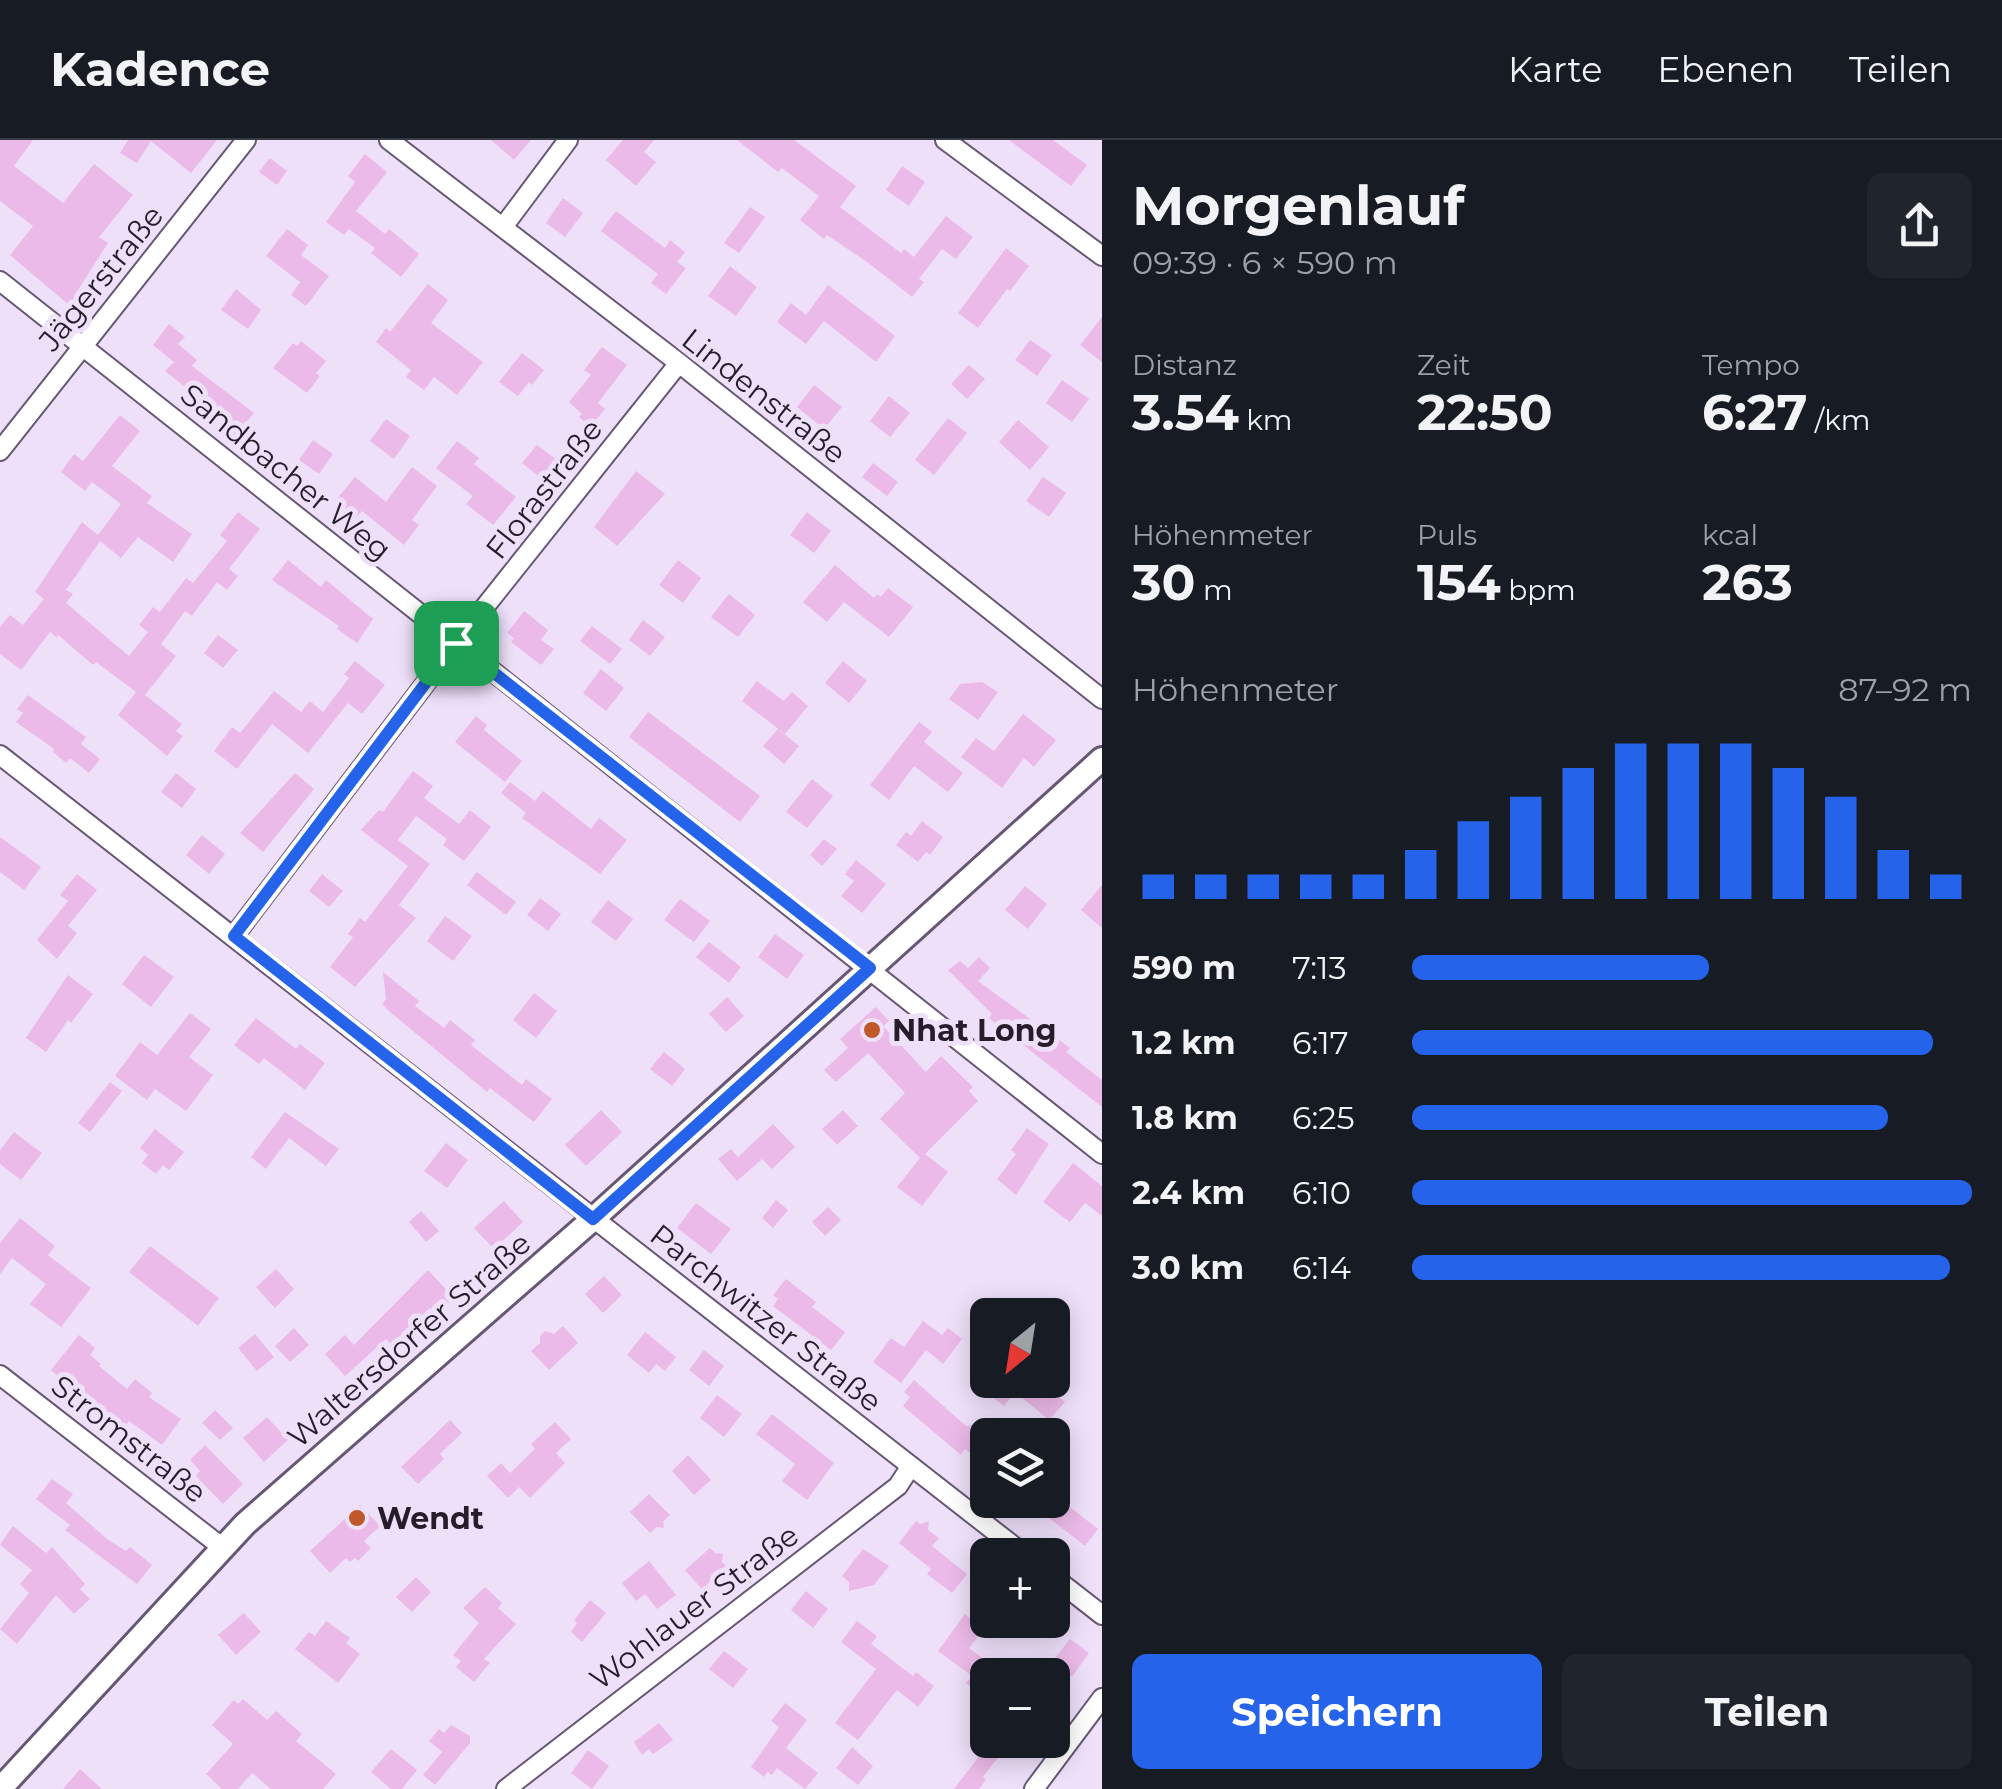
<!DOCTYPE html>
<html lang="de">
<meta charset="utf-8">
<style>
body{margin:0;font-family:Montserrat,sans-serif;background:#20242c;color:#f1f3f6;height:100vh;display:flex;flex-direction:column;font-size:38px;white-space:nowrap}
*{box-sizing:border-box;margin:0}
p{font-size:32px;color:#9ea1a6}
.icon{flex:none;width:55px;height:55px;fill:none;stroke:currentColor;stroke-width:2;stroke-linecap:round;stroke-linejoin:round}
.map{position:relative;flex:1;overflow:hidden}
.details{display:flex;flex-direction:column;background:#171b24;width:900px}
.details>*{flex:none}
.needle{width:65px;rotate:210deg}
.fabs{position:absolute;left:970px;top:1158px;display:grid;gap:20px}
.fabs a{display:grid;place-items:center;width:100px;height:100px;border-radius:15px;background:#171b24;box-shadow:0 5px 25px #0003;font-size:50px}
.pin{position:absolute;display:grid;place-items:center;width:85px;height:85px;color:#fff;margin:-42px;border-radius:20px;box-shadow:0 5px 15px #0006}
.round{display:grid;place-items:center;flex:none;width:105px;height:105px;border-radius:15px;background:#20242c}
.summary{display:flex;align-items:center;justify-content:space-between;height:170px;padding:0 30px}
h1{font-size:55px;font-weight:700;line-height:75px}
.metrics{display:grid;grid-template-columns:repeat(3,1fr);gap:15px;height:170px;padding:10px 30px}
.metrics div{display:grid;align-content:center}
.metrics b{font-size:50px;font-weight:700}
.metrics small{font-size:28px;font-weight:400}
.metrics p{font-size:28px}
.chart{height:280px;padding:20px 30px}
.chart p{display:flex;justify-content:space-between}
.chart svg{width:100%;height:180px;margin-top:10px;stroke:#2563eb;stroke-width:6}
.button{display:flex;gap:20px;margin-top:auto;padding:20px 30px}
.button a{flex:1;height:115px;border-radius:15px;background:#2563eb;color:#fff;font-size:40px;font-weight:700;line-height:115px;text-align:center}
.button a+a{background:#20242c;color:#f1f3f6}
ul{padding:0 30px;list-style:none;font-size:32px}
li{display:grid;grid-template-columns:160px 120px 1fr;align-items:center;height:75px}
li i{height:25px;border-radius:12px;background:#2563eb}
header{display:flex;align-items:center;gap:60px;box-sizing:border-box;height:140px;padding:0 50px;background:#171b24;border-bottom:2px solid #363941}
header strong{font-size:48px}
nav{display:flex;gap:55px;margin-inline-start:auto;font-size:35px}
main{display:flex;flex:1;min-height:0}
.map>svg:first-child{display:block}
</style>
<header>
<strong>Kadence</strong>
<nav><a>Karte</a><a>Ebenen</a><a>Teilen</a></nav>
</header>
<main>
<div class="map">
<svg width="1102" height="1649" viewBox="0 0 1102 1649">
<rect width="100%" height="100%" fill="#efe0fa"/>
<g fill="#ecbae8">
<path d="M0,0H33L14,26L63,63L94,24L133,55L99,97L108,103L78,150L86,157L76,171L10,115L33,86L0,61Z"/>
<path d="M128,0H217L191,33L151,1L137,23L120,13Z"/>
<path d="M491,0H531L514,20Z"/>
<path d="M623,0H654L644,12L656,22L636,46L606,20Z"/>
<path d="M737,0H794L856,46L840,67L901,113L904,109L914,117L946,76L973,97L956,119L942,109L919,139L924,142L912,157L867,122L827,95L824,99L800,80L819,56L782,28L778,32Z"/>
<path d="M1009,0H1053L1087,25L1071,46Z"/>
<path d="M365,14L387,32L356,71L385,94L389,89L419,114L401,137L371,113L375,108L349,89L344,95L326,82L355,42L348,36Z"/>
<path d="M270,18L287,31L277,45L259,32Z"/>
<path d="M902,26L925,42L909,66L886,50Z"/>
<path d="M563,58L583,73L565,97L546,83Z"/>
<path d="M750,67L765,77L739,113L724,103Z"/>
<path d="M616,71L665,108L670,100L685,112L677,122L686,128L666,154L651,143L658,134L601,91Z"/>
<path d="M287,89L308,105L301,115L329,136L306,166L291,155L300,142L266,116Z"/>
<path d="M1006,108L1029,126L1010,151L1007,149L978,188L958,173Z"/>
<path d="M730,126L757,147L736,176L708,156Z"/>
<path d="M428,144L448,160L431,183L483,222L457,255L434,237L424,250L406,237L411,230L376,202L386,188L390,192Z"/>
<path d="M828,145L895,196L876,222L824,181L806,204L777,182L791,163L806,175Z"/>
<path d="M236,149L261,170L248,189L221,170Z"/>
<path d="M1102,177V222L1080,205Z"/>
<path d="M169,184L185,197L178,204L197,220L192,226L254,273L235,295L192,260L195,255L165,231L174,222L153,205Z"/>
<path d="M1030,200L1052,215L1037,236L1015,220Z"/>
<path d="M301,201L326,221L316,233L320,236L307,253L273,228L293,203L297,206Z"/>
<path d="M602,207L627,225L598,263L605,269L590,287L579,277L582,274L569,262L591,235L584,230Z"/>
<path d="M522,213L544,230L532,245L529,242L518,256L499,242Z"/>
<path d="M969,225L985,239L967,259L951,244Z"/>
<path d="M1062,240L1089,259L1072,282L1046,263Z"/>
<path d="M814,245L842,267L824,289L797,267Z"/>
<path d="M889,256L910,273L890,297L870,281Z"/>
<path d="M120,275L140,291L112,326L152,356L147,363L192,394L173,422L138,397L121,418L100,401L66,450L73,454L66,463L129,516L148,492L139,485L153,467L160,472L186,438L193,443L227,401L220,395L238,372L260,389L229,429L238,436L227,450L217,442L192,476L185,471L161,504L176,516L145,555L182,584L176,591L183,596L167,616L118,575L136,552L96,522L93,525L58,495L57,498L50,492L21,530L0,514V487L10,475L23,485L44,459L35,452L82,382L98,395L121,364L92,342L85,351L61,332L74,314L83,321Z"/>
<path d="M948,278L967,293L934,335L915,320Z"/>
<path d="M386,279L410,296L394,319L370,301Z"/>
<path d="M1018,280L1049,307L1030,330L999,302Z"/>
<path d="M313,300L333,314L319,334L299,320Z"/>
<path d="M457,301L479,318L474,324L516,357L493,385L466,364L473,356L436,328Z"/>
<path d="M537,305L561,323L546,342L522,323Z"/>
<path d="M873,323L898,342L887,356L862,337Z"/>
<path d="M412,327L437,346L412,380L419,385L404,405L362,371L356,378L335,361L355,337L386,362Z"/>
<path d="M636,331L665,354L617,406L594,387Z"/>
<path d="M1043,337L1066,353L1049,377L1026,361Z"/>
<path d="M807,372L831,391L814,413L790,395Z"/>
<path d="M288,420L321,447L326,440L373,479L357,503L337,489L339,486L272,440Z"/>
<path d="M678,420L701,438L683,463L659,445Z"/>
<path d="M835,425L874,458L877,454L881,457L888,448L913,467L889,497L844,462L827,482L803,462Z"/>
<path d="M729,454L755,475L738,497L711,477Z"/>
<path d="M524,471L548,490L541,500L554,509L541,525L511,502L514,498L507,493Z"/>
<path d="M643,480L665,497L650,516L629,500Z"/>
<path d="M592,486L622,509L610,524L580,501Z"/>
<path d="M218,495L238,510L223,528L204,513Z"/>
<path d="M355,521L385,545L362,574L348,563L308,613L272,584L237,629L214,611L232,587L240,593L274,551L301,572L310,561L323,572L349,538L344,534Z"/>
<path d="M843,521L867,541L849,563L825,543Z"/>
<path d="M601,529L624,548L606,571L583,553Z"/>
<path d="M757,541L784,561L792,552L808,566L785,594L742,561Z"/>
<path d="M982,542L998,552L978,580L949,559L960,544Z"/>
<path d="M28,555L86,597L81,604L100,619L89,633L70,618L66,623L53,612L54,609L16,582L23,573L17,569Z"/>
<path d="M648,572L760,656L740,682L629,597Z"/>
<path d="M1023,574L1056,600L1034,627L1024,618L1002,648L961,617L976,598L994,611Z"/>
<path d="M476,576L487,585L484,590L522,621L505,642L455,602Z"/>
<path d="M919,582L932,592L924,602L963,633L948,652L914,626L889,660L870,645Z"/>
<path d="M778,589L799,606L784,624L763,606Z"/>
<path d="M413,631L433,646L424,658L459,684L470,670L491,687L464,721L443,705L447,699L416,676L398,700L430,724L399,765L416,778L355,847L330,827L353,797L348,794L360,778L365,782L408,726L361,690L379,670L383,672Z"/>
<path d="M176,633L196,649L182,668L161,652Z"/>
<path d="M295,633L314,649L263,712L240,693Z"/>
<path d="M812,639L833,656L807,688L786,672Z"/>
<path d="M510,642L535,661L543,651L591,689L599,678L627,700L600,734L522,678L526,673L501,653Z"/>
<path d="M922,681L943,697L930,715L926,712L918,722L896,705L906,692L911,696Z"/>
<path d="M202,695L225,714L209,734L186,715Z"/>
<path d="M0,697L41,727L24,750L0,732Z"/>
<path d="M824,699L837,709L822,726L810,715Z"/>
<path d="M856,720L886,744L862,773L841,756L854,741L845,734Z"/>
<path d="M477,732L516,762L506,775L467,745Z"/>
<path d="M77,734L97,750L68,786L77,793L57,819L37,800L68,761L60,755Z"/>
<path d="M322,734L343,751L329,767L309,751Z"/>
<path d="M1102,745V788L1081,770Z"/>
<path d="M1025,746L1047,764L1028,789L1005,770Z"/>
<path d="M540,758L561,774L548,791L527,775Z"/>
<path d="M680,759L710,781L694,802L664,780Z"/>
<path d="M608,760L633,779L616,801L591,782Z"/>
<path d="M445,776L472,796L453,821L427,801Z"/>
<path d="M775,794L804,815L787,839L758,817Z"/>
<path d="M709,802L741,827L729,843L696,817Z"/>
<path d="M144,815L174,837L151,867L122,844Z"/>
<path d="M979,817L990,828L978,841L1070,908L1066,912L1102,940V967L989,878L992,874L948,830L960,821L968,828Z"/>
<path d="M383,832L419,861L415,866L444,888L450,880L475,900L471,905L522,945L526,939L552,959L534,982L490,948L487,952L390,872L382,864L386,859Z"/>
<path d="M68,835L93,854L71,883L68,880L46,912L26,898Z"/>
<path d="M534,853L557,871L536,898L513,880Z"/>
<path d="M727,857L744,876L726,892L709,874Z"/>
<path d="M876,867L889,881L883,886L926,932L941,916L973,947L969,951L978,961L925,1014L948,1032L922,1066L897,1047L920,1018L880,979L905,953L868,913L836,942L824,930L848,908L840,899Z"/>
<path d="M190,873L211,889L189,917L213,935L186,971L155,949L147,960L115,936L140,902L157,915Z"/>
<path d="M256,878L296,909L300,904L325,923L305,950L264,918L259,924L234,905Z"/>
<path d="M664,912L685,929L672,946L650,929Z"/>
<path d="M110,942L122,951L90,992L78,983Z"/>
<path d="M601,970L622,992L586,1026L565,1005Z"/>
<path d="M843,970L858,986L837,1005L822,989Z"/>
<path d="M285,972L339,1009L326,1026L289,998L266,1029L251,1017Z"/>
<path d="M773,984L795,1007L772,1029L762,1019L737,1041L718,1019L731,1009L738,1017Z"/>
<path d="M1027,988L1049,1004L1016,1055L997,1039L1016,1014L1011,1010Z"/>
<path d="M155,989L184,1012L169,1030L163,1025L156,1034L142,1023L148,1015L140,1008Z"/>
<path d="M14,992L42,1013L21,1040L0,1024V1010Z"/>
<path d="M446,1003L468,1020L447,1048L424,1031Z"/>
<path d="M1073,1023L1102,1046V1076L1085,1063L1070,1082L1043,1062Z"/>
<path d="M776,1060L788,1070L773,1088L762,1078Z"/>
<path d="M504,1061L523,1082L494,1109L474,1088Z"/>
<path d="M696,1063L731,1089L711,1114L677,1088Z"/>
<path d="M828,1067L841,1080L825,1096L812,1082Z"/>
<path d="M421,1071L439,1091L426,1102L409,1082Z"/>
<path d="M20,1078L55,1106L48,1115L91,1148L61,1187L30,1164L46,1144L12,1118L0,1134V1103Z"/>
<path d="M150,1106L219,1158L198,1186L129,1132Z"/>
<path d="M276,1129L294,1149L275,1168L256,1147Z"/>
<path d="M428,1130L454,1158L436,1174L430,1168L391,1204L386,1199L345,1236L325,1214L345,1195L354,1205Z"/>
<path d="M604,1136L622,1155L603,1173L585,1154Z"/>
<path d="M786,1139L816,1162L812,1167L845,1192L831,1210L773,1166L778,1159L773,1155Z"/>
<path d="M923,1181L942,1195L948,1188L962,1199L943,1224L926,1210L901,1243L873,1222L891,1198L904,1207Z"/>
<path d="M563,1186L578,1203L549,1230L531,1211L540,1203V1196L545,1191L554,1194Z"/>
<path d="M294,1188L309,1205L290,1222L275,1206Z"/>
<path d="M645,1192L676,1217L665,1231L656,1224L649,1233L627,1215Z"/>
<path d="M255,1194L274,1217L257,1231L238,1208Z"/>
<path d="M79,1195L95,1208L90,1215L101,1224L99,1226L127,1249L135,1239L152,1253L149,1257L181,1279L162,1305L129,1281L124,1288L51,1230Z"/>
<path d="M704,1210L724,1226L709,1246L689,1230Z"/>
<path d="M914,1240L966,1286L973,1285L974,1293L988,1303V1327L965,1309L961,1315L903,1266L910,1257L904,1252Z"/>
<path d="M971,1240H1024L1039,1252L1045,1246L1065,1262L1049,1280L1015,1252L1004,1266Z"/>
<path d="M717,1255L742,1274L724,1297L700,1278Z"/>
<path d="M215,1270L233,1288L220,1300L202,1283Z"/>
<path d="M772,1274L834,1323L807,1360L782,1341L795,1324L756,1294Z"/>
<path d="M267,1277L288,1300L264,1322L243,1298Z"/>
<path d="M450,1280L462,1293L440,1314L444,1319L418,1344L401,1327Z"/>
<path d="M555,1282L571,1299L556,1313L565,1323L530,1358L519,1347L508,1358L487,1336L501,1323L510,1333L535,1309L531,1304Z"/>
<path d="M205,1305L243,1344L223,1364L196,1336L200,1331L190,1320Z"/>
<path d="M688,1315L711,1340L694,1355L672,1331Z"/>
<path d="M52,1339L73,1354L66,1363L107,1399L126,1411L130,1407L152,1425L137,1444L65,1390L70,1385L36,1359Z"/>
<path d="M649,1354L670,1375L663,1382L664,1388L657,1387L650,1393L630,1372Z"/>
<path d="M1026,1360H1061L1098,1389L1085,1406Z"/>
<path d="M360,1365L380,1386L364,1401L371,1408L358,1421L355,1418L350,1422L346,1418L330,1433L310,1411Z"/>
<path d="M916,1381L921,1384L929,1381L928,1390L939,1398L932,1406L967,1434L952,1453L927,1434L931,1429L899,1403Z"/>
<path d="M13,1386L46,1413L52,1407L85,1444L80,1449L90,1459L74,1474L56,1455L17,1504L0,1489L29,1453L20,1444L32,1430L0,1405Z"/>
<path d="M710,1408L715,1413L723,1414L722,1422L727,1427L702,1449L685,1430Z"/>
<path d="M863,1409L889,1426L874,1445L849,1451V1442L842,1436Z"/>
<path d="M649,1421L676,1455L657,1469L645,1454L636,1461L622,1443Z"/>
<path d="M416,1437L431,1452L412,1472L396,1457Z"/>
<path d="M485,1447L502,1463L498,1468L516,1484L484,1519L490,1523L474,1542L456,1527L461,1521L453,1515L479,1483L463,1468Z"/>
<path d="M806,1451L828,1469L813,1488L791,1470Z"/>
<path d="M590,1460L606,1473L582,1502L571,1492L577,1483L574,1480Z"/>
<path d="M244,1473L261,1492L236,1515L218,1495Z"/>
<path d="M965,1474L984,1489L969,1508L985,1520L988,1517V1522L1004,1535H988V1560L966,1543L972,1536L938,1511Z"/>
<path d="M326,1481L350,1498L346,1503L360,1514L338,1543L295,1509L309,1492L315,1496Z"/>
<path d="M857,1481L877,1496L871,1504L913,1536L916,1532L934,1546L918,1567L897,1550L858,1600L835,1583L876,1529L841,1502Z"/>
<path d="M1070,1499L1089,1513L1072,1537L1052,1522Z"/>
<path d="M724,1511L748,1529L733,1548L709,1529Z"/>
<path d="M243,1559L267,1580L276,1571L302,1594L296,1601L336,1634L323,1649H271L252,1633L238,1649H222L206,1634L233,1604L212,1585L234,1560L238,1564Z"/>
<path d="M785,1563L807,1580L786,1608L818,1633L805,1649L777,1628L772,1635L767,1632L764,1637L751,1627L779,1587L771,1581Z"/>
<path d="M659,1583L673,1600L653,1614L649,1609L642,1615L634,1602Z"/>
<path d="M451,1585L470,1596V1603L435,1645L423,1635L442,1612L429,1601L439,1589L444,1593Z"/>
<path d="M982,1600H1011L983,1637L986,1640L979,1649H954L980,1615L974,1611Z"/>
<path d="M852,1607L873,1626L858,1645L836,1628Z"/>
<path d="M391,1609L417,1630L402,1649H391L371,1632Z"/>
<path d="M588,1610L609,1626L592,1649L571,1633Z"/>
<path d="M80,1629L102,1649H63Z"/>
</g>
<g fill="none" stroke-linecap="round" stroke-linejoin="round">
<defs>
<g id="street">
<path d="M389,0L679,223L1102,559"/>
<path d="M945,0L1102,116"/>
<path d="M503,87L568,0"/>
<path d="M0,141L1102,1014"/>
<path d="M0,311L246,0"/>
<path d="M0,615L1025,1415"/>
<path d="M234,796L456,503L679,223"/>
<path d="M0,1235L223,1408"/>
<path d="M1052,1436L1102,1475"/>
<path d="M506,1649L898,1346L911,1326"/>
<path d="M1034,1649L1102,1558"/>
</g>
<path id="secondary" d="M0,1649L245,1384L593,1079L1102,619"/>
</defs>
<use href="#street" stroke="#685774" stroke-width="22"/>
<use href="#secondary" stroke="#685774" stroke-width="28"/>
<use href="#street" stroke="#fff" stroke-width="18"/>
<use href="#secondary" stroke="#fff" stroke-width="22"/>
</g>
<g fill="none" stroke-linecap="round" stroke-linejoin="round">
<defs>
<path id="route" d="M456,503L870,828L593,1079L234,796Z"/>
</defs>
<use href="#route" stroke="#fff" stroke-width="20"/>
<use href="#route" stroke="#2563eb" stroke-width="12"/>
</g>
<g fill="#bf592a" stroke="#efe0fa" stroke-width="4">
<circle cx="872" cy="890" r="10"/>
<circle cx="357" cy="1378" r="10"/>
</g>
<g text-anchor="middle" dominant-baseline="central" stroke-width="10" stroke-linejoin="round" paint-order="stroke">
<g font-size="30" fill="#251e2a" stroke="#efe0fa">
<text transform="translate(101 138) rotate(-51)">Jägerstraße</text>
<text transform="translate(764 256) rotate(38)">Lindenstraße</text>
<text transform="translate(286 332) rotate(39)">Sandbacher Weg</text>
<text transform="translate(544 349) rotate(-52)">Florastraße</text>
<text transform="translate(766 1178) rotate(38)">Parchwitzer Straße</text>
<text transform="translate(409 1200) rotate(-41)">Waltersdorfer Straße</text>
<text transform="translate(129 1299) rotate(38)">Stromstraße</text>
<text transform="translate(694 1467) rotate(-37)">Wohlauer Straße</text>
</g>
<g font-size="30" font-weight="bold" fill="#251e2a" stroke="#efe0fa" text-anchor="start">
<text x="892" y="890">Nhat Long</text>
<text x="377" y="1378">Wendt</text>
</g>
</g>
</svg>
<div class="fabs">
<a><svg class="needle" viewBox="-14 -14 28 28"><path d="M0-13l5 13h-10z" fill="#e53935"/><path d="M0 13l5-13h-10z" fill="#9ea1a6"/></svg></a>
<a><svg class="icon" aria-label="layers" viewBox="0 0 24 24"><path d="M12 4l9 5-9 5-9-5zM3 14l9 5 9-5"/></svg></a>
<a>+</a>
<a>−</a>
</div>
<div class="pin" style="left:456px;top:503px;background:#1e9e55"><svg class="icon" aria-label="arrive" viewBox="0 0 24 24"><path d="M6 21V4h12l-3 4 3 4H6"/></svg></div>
</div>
<section class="details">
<div class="summary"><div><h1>Morgenlauf</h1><p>09:39 · 6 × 590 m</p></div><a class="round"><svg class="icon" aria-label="share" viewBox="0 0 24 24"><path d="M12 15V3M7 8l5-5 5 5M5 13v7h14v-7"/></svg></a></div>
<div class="metrics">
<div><p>Distanz</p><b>3.54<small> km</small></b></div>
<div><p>Zeit</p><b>22:50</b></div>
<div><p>Tempo</p><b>6:27<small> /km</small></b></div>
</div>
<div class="metrics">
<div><p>Höhenmeter</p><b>30<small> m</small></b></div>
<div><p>Puls</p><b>154<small> bpm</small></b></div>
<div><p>kcal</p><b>263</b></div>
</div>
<div class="chart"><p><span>Höhenmeter</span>87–92 m</p>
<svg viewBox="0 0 160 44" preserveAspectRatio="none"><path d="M5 44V38M15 44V38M25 44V38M35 44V38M45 44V38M55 44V32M65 44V25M75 44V19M85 44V12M95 44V6M105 44V6M115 44V6M125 44V12M135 44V19M145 44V32M155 44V38"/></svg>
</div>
<ul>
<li><b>590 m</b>7:13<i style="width:53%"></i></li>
<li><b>1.2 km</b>6:17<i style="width:93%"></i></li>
<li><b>1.8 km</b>6:25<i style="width:85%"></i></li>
<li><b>2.4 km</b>6:10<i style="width:100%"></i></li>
<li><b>3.0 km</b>6:14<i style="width:96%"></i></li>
</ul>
<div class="button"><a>Speichern</a><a>Teilen</a></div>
</section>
</main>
